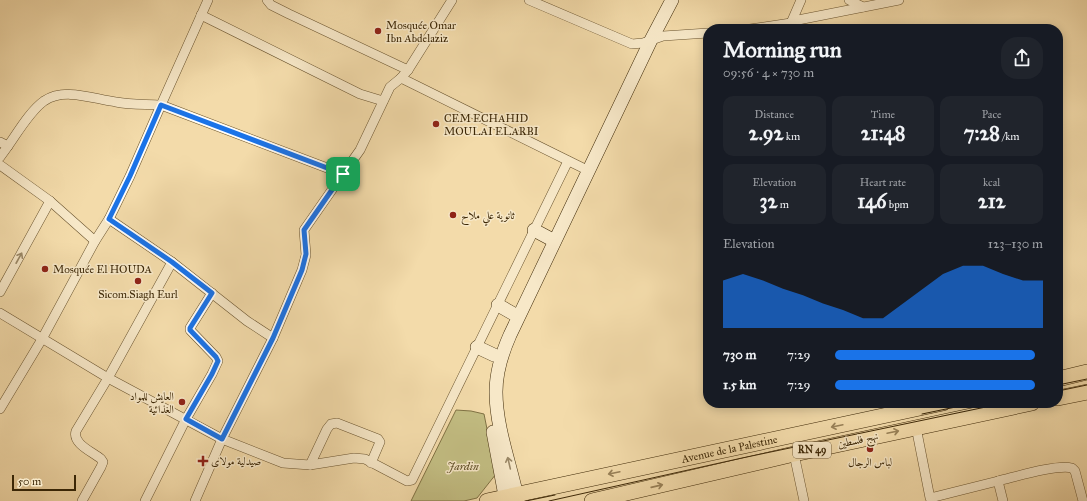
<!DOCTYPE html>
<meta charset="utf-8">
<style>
body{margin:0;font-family:"IM FELL Great Primer",Amiri,serif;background:#20242c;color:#f1f3f6;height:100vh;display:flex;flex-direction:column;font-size:15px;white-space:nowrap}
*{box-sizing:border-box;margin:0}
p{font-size:13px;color:#9ea1a6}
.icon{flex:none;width:22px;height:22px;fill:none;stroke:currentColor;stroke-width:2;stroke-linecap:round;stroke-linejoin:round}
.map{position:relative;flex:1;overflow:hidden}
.panel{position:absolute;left:703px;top:24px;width:360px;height:384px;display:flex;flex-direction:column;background:#171b24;border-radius:16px;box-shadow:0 2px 10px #0003}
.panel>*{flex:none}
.scale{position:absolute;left:12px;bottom:10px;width:64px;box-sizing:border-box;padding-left:4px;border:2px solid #3c2706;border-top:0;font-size:11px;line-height:14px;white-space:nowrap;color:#3c2706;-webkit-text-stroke:3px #f7e8c8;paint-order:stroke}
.pin{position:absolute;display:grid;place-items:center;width:34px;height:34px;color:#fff;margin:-17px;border-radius:8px;box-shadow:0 2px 6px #0006}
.round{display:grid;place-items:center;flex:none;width:42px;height:42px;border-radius:16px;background:#20242c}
.overview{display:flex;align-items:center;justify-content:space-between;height:68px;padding:0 20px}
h1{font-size:22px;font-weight:700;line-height:30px}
.figures{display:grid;grid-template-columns:repeat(3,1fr);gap:6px;height:68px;padding:4px 20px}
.figures div{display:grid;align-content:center;border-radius:10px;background:#20242c;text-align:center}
.figures b{font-size:20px;font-weight:700}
.figures small{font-size:11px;font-weight:400}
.figures p{font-size:11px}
.chart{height:112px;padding:8px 20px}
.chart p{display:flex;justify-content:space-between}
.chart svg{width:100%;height:72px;margin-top:4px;fill:#1a73e8;opacity:.7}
ul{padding:0 20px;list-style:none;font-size:13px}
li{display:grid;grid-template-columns:64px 48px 1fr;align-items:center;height:30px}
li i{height:10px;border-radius:5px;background:#1a73e8}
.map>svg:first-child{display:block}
</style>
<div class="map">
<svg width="1087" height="501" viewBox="0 0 1087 501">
<rect width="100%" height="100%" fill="#f3dbaa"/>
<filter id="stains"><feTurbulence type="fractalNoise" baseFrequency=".005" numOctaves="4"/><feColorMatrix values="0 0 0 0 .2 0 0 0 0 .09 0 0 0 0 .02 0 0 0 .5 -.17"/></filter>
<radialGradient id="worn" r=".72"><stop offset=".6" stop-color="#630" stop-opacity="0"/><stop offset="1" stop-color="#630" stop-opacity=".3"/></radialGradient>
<path fill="#c3be83" stroke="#807244" d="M456,410L471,411L484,414L496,474L477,498L464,501H411Z"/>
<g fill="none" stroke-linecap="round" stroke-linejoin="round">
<defs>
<g id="street">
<path d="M208,0L161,105L343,174L360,150L390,87L401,78L408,70L452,0"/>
<path d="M267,0L271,5L289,14L408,70"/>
<path d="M529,0L632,44L643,43L663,36L708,33"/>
<path d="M849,0L863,7"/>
<path d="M201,15L360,94L383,101"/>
<path d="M791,23L801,0"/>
<path d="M750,29L791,23L798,20L899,0"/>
<path d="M401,78L583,168"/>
<path d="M0,142L8,146C18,132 30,111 44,101C65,87 93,99 116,102C130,105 146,104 161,105L130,176L109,219L95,241L42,339L0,409"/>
<path d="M0,157L8,146"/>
<path d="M0,165L50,201L95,241"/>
<path d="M172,262L247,321L273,338"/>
<path d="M0,292L50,201"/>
<path d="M0,313L108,378L222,439L283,463L310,465L354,458L365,459L407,481L412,480L568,161"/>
<path d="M916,427L930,498L998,481"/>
<path d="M794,454L804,501"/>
<path d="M310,465L327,429L331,424L337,423L378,439L380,442L371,463"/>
<path d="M82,501L101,467L103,462L101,459C93,452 72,444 76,431L108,378L172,262L109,219"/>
<path d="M145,501L186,419L212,374L218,361L216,357L190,330V328L212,293"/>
<path d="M195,501L222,439L273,338L302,270L306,255L304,230L343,174"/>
<path d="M1003,501L998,481C1015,477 1056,464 1072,468L1075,471L1083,501"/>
</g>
<g id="secondary">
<path d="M534,230L549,238"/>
<path d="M498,305L512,313"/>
<path d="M477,347L494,355"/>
<path d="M493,432L506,501"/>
<path d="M518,501C511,466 496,428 496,392C496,372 502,353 510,335L651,40L672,0"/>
</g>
<g id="primary">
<path d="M1058,379L1087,372"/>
<path d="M1058,398L1087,392"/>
<path id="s1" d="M487,501L943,403"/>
<path d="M592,501L794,454L1032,403"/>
</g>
</defs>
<use href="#street" stroke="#6a542f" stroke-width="10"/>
<use href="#secondary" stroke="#3c2706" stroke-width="14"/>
<use href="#primary" stroke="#3c2706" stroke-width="16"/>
<use href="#street" stroke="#f7e8c8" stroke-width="9"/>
<use href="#secondary" stroke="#f7e8c8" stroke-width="13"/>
<use href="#primary" stroke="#f3dbaa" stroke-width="15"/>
<g stroke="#3c2706" stroke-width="1">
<path d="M1058,385L1087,379"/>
<path d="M1058,391L1087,385"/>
<path d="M922,414L975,403"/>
<path d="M526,501L555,495"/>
<path d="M549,501L742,458L1005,403"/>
</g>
</g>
<defs><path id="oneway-shaft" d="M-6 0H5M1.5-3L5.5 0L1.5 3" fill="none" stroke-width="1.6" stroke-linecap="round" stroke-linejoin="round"/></defs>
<g stroke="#9a8867">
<use href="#oneway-shaft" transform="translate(19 258) rotate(-61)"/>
<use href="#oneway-shaft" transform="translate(509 463) rotate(-103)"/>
</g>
<g stroke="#988158">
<use href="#oneway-shaft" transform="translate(837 426) rotate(168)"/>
<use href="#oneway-shaft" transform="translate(893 432) rotate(-12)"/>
<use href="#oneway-shaft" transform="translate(614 473) rotate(168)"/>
<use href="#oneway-shaft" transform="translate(657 486) rotate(-13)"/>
</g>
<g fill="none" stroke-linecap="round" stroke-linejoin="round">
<defs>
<path id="route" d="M161,105L343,174L304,230L306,254L302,270L273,338L222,439L186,419L212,374L218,361L216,357L190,330V328L212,293L172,262L109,219L130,176Z"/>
</defs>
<use href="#route" stroke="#fff" stroke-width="8"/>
<use href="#route" stroke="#1a73e8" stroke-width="5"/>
</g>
<g fill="#8f2418" stroke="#f7e8c8" stroke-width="1.5">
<circle cx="378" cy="31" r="4"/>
<circle cx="436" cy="124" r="4"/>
<circle cx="453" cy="215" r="4"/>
<circle cx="45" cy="269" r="4"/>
<circle cx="138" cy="281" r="4"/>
<circle cx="182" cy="402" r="4"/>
<circle cx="870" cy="449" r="4"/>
<path d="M201 455h4v4h4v4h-4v4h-4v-4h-4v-4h4z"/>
</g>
<g text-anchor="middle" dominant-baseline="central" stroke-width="3" stroke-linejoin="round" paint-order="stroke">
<rect fill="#f7e8c8" stroke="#746140" stroke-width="1" x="793" y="442" width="38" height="16" rx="3"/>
<g font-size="10" font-weight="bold" fill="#3c2706">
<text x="812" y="450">RN 49</text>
</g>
<g font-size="11" fill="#3c2706" stroke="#f7e8c8" text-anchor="start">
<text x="386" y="25">Mosquée Omar<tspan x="386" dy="13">Ibn Abdelaziz</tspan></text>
<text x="444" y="118">CEM ECHAHID<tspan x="444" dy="13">MOULAI ELARBI</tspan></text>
<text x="461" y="215">ثانوية علي ملاح</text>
<text x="53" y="269">Mosquée El HOUDA</text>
<text x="138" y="294" text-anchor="middle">Sicom.Siagh Eurl</text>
<text x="174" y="396" text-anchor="end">العايش للمواد<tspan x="174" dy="13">الغذائية</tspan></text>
<text x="211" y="461">صيدلية مولاى</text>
<text x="870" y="462" text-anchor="middle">لباس الرجال</text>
</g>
<g font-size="11" fill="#3c2706" stroke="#f7e8c8">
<text transform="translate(858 440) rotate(-12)">نهج فلسطين</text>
<text stroke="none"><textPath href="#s1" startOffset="248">Avenue de la Palestine</textPath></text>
</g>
<g font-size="11" font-style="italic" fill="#5e4d25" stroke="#f7e8c8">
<text x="463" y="466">Jardin</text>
</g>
</g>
<rect width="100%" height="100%" filter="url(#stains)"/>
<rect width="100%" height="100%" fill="url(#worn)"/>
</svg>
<div class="scale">50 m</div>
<div class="pin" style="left:343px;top:174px;background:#1e9e55"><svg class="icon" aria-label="arrive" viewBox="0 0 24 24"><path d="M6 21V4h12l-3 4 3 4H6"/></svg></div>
<section class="panel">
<div class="overview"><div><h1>Morning run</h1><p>09:56 · 4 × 730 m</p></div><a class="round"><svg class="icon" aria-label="share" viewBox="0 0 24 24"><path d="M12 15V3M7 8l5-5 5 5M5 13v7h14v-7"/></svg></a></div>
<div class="figures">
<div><p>Distance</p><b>2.92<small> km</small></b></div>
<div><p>Time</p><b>21:48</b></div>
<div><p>Pace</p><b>7:28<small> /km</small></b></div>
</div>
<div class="figures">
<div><p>Elevation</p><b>32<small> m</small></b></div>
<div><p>Heart rate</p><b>146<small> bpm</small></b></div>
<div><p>kcal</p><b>212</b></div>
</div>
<div class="chart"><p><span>Elevation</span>123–130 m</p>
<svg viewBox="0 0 160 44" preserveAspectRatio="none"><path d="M0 44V15L10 11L20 15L30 20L40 24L50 29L60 33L70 38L80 38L90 29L100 20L110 11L120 6L130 6L140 11L150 15L160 15V44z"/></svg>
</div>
<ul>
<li><b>730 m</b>7:29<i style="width:96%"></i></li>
<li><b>1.5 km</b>7:29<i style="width:96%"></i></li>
</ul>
</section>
</div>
